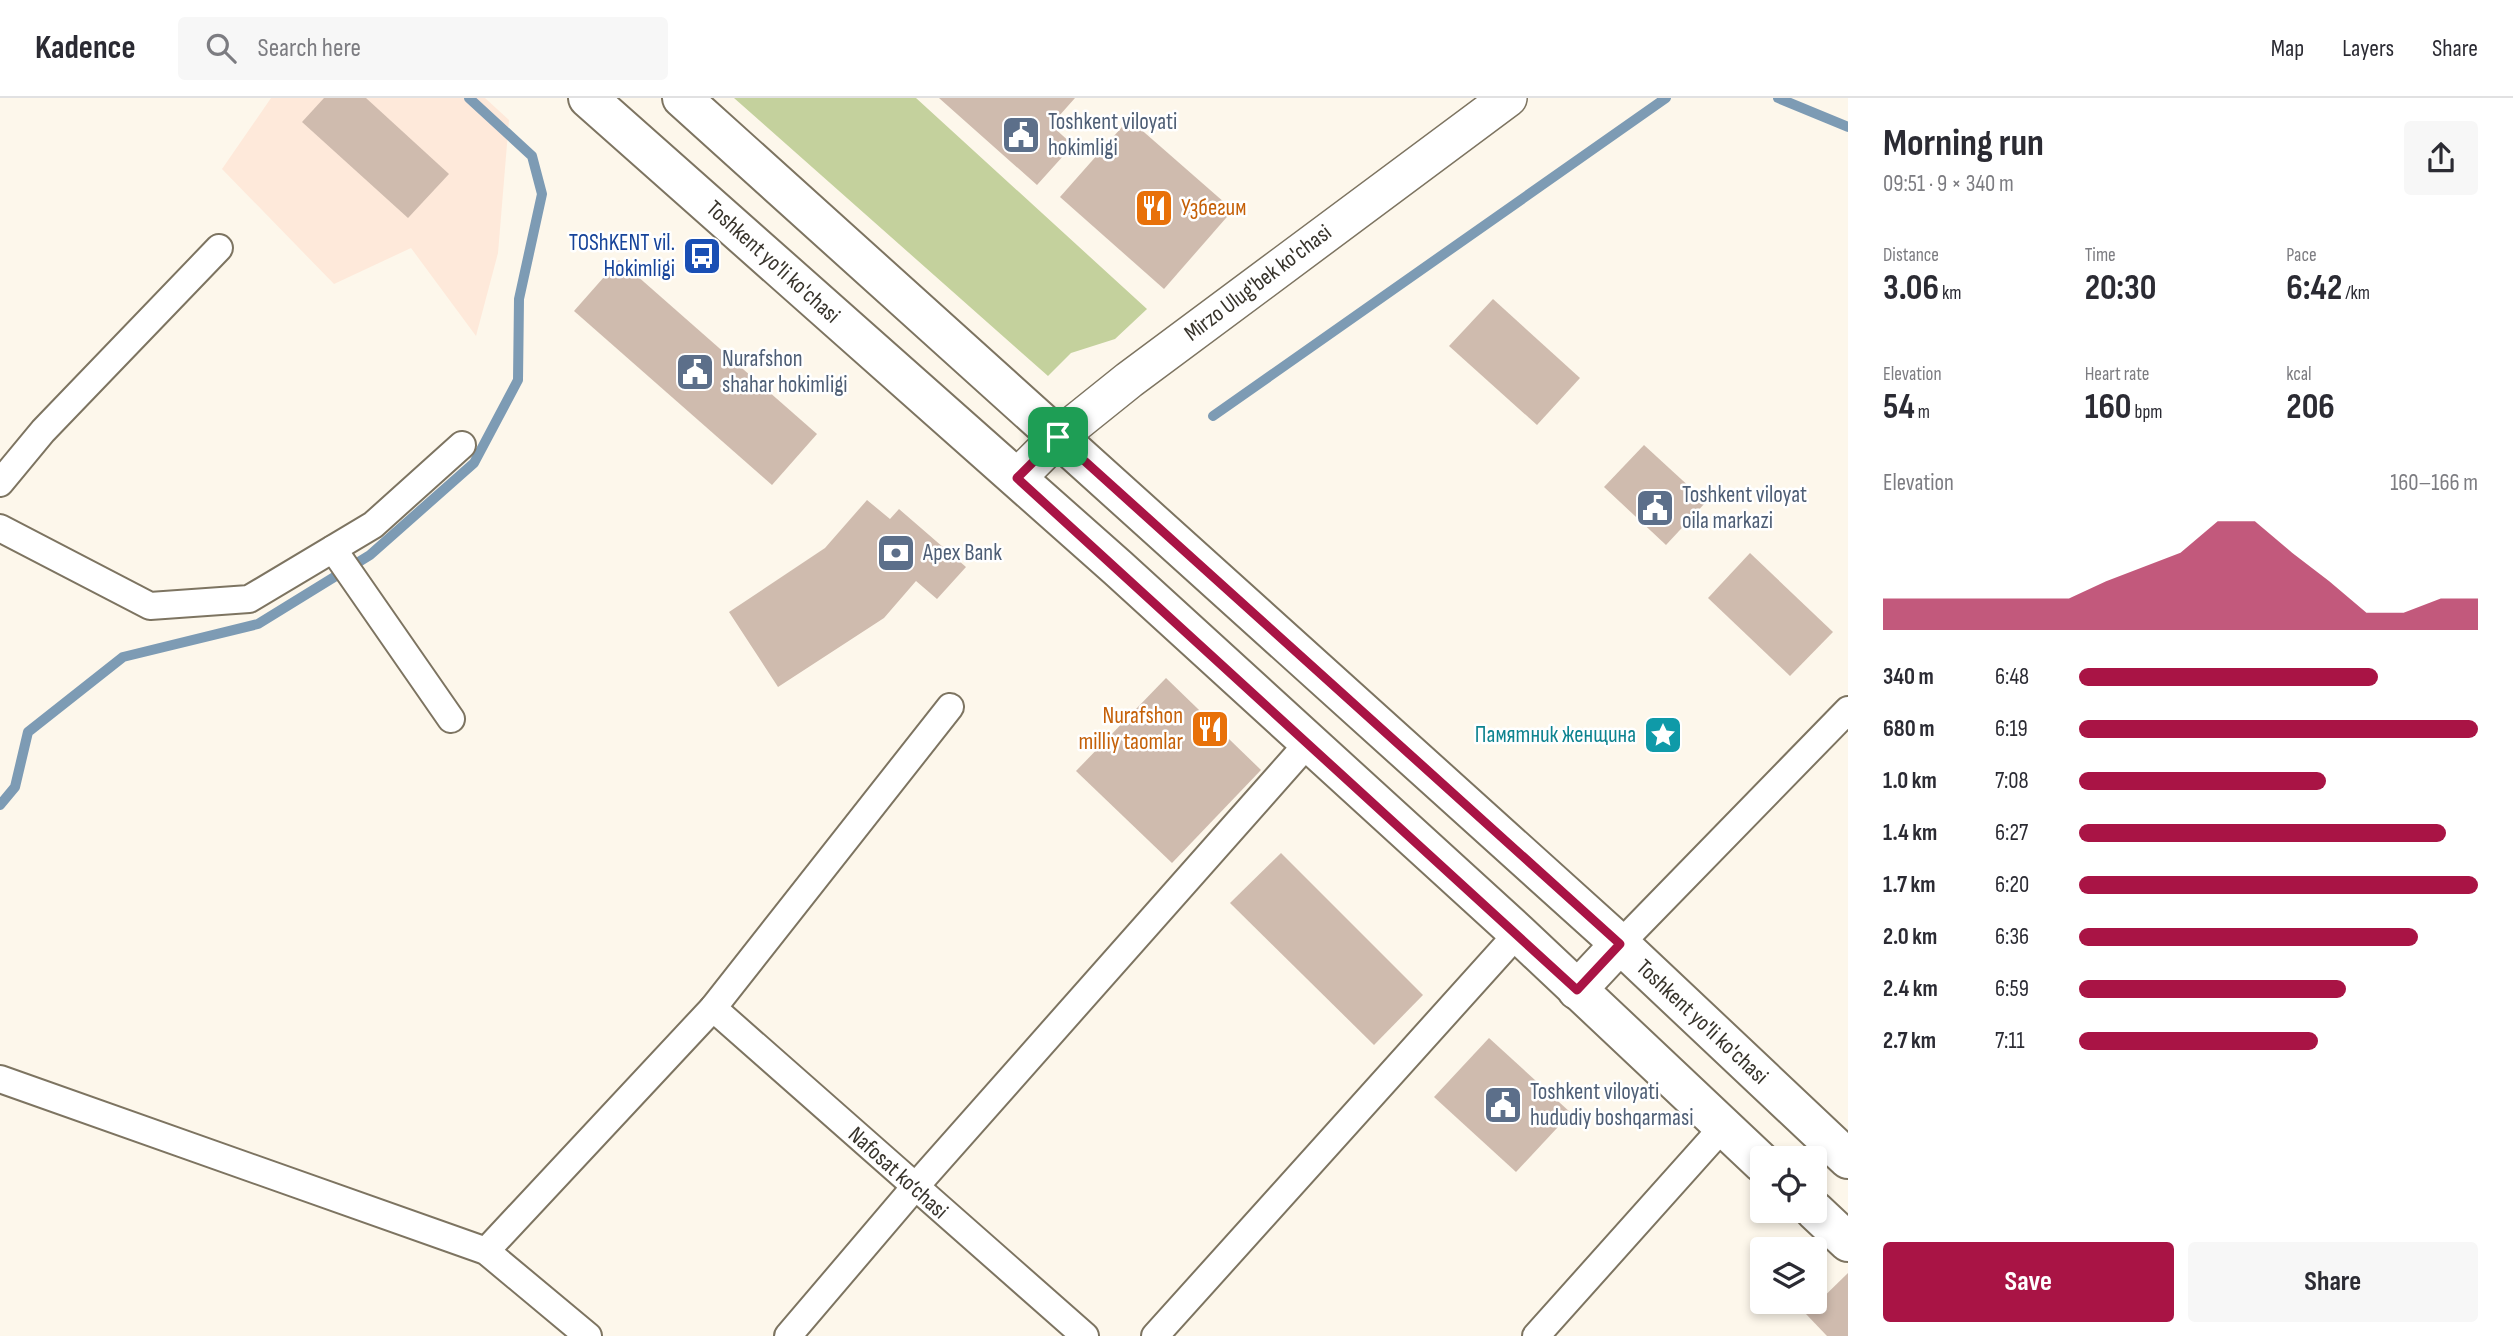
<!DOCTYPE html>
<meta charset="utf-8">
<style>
body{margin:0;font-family:"Sofia Sans Condensed",sans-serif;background:#f7f7f7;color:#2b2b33;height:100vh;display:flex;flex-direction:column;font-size:26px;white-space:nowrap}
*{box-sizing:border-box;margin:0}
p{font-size:23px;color:#7c7c81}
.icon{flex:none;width:38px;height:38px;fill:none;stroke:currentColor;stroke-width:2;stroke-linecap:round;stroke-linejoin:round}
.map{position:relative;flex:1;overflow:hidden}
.side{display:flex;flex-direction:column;background:#fff;width:665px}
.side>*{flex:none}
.tools{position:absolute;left:1750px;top:1048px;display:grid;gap:14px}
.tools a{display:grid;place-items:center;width:77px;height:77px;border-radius:7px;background:#fff;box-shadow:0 4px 10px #0003;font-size:35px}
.pin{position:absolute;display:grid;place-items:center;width:60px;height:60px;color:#fff;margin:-30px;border-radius:14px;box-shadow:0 4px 10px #0006}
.round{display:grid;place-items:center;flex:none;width:74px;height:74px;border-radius:7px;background:#f7f7f7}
.overview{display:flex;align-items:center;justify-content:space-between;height:119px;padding:0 35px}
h1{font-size:38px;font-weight:700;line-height:52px}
.figures{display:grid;grid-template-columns:repeat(3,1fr);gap:10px;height:119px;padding:7px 35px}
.figures div{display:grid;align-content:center}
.figures b{font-size:35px;font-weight:700}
.figures small{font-size:19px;font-weight:400}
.figures p{font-size:19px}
.chart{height:196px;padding:14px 35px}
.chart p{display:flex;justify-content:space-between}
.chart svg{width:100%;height:126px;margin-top:7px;fill:#a91445;opacity:.7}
.primary-button{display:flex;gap:14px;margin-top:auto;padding:14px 35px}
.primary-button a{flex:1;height:80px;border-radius:7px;background:#a91445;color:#fff;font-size:28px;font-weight:700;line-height:80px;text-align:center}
.primary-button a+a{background:#f7f7f7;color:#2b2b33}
ul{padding:0 35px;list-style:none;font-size:23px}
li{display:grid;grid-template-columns:112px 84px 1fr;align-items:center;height:52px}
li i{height:18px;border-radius:9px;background:#a91445}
header{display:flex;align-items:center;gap:42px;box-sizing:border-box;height:98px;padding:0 35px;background:#fff;border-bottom:2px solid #e1e1e2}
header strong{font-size:33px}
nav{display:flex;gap:38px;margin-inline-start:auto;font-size:24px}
.search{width:490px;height:63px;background:#f7f7f7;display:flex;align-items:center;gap:18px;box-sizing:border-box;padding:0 24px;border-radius:7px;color:#7c7c81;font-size:26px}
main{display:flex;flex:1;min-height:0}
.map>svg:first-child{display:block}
</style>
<header>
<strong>Kadence</strong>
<div class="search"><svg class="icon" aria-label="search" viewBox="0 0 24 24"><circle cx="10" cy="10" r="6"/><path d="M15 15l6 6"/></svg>Search here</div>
<nav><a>Map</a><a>Layers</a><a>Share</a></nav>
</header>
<main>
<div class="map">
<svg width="1848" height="1238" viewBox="0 0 1848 1238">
<rect width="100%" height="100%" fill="#fdf7eb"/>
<path fill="#fee9da" d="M271,0H485L509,22L498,155L476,238L411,150L334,186L222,71Z"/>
<path fill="#c4d19d" d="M734,0H916L1147,211L1115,241L1071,255L1048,278Z"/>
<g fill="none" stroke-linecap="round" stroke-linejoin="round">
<g stroke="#7d9bb4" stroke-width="10">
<path d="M1778,0L1848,29"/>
<path d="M1213,318L1666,0"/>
<path d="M0,707L15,689L28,634L123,559L258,526L370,457L474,365L518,282L519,201L542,96L532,58L469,0"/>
</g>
</g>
<g fill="#cfbbae">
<path d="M324,0H366L449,76L408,120L302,24Z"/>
<path d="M939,0H1075L1051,27L1073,47L1037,87Z"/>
<path d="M1129,21L1233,112L1164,191L1060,99Z"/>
<path d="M619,162L817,336L772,387L574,213Z"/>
<path d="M1493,201L1580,280L1537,327L1449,248Z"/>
<path d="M1644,347L1706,404L1666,447L1604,389Z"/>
<path d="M867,402L890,421L899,411L966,469L937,501L916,483L884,520L778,589L729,514L825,450Z"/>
<path d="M1750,455L1833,534L1790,578L1708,500Z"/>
<path d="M1166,580L1261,672L1172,765L1076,673Z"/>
<path d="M1281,755L1423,897L1374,947L1230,805Z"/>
<path d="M1489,940L1571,1015L1516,1074L1434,999Z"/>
<path d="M1848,1175V1238H1827L1806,1216Z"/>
</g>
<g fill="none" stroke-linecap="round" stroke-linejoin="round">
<defs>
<g id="street">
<path d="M0,385L43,333L219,150"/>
<path d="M0,430L150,508L249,501L373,427L462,347"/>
<path d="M333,451L451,621"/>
<path d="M1620,846L1848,612"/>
<path d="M713,910L1085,1238"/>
<path d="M0,981L486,1153L588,1238"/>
<path d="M486,1153L713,910L950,609"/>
<path d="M788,1238L914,1090L1309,644"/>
<path d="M1155,1238L1518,835"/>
<path d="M1536,1238L1723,1029"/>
</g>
<path id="secondary" d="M1017,380L1058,339L1129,282L1508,0"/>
<g id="primary">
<path d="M588,0L1118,470L1518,835L1762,1065"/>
<path d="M682,0L1620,846L1848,1061"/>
<path d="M1577,892L1620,846"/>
<path d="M1815,1113L1848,1144"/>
</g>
</defs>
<use href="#street" stroke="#7d7461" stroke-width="30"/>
<use href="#secondary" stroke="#7d7461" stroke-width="40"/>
<use href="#primary" stroke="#7d7461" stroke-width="42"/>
<use href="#street" stroke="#fff" stroke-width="26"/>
<use href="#secondary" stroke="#fff" stroke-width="37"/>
<use href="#primary" stroke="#fff" stroke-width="38"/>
</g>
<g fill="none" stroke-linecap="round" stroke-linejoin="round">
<defs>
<path id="route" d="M1058,339L1620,846L1577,892L1017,380Z"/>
</defs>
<use href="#route" stroke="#fff" stroke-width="14"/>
<use href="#route" stroke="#a91445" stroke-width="9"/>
</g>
<defs>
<symbol id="civic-square" viewBox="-11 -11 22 22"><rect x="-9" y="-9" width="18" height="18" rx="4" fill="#5c6f8a" stroke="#fff"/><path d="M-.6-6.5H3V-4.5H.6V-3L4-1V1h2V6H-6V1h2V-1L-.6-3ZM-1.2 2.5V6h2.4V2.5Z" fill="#fff"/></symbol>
<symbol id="restaurant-square" viewBox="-11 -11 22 22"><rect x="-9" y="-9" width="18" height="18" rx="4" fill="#e8710a" stroke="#fff"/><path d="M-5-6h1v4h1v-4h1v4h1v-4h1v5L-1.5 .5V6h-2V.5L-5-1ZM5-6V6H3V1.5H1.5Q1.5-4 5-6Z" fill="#fff"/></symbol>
<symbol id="bus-square" viewBox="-11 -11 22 22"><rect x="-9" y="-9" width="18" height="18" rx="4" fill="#1a4fb4" stroke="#fff"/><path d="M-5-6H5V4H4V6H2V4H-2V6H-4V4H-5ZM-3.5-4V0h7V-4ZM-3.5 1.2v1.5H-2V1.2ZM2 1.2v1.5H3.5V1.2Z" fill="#fff"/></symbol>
<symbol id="bank-square" viewBox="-11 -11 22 22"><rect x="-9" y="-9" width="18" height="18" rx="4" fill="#5c6f8a" stroke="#fff"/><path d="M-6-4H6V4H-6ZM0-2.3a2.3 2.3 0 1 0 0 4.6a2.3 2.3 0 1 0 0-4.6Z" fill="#fff"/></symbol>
<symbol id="sight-square" viewBox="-11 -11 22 22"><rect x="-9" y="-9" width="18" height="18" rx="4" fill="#0f9aa8" stroke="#fff"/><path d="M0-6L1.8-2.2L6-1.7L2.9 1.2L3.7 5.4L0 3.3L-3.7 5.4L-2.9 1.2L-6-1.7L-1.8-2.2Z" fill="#fff"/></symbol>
</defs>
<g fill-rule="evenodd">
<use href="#civic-square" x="999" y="15" width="44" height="44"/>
<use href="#restaurant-square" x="1132" y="88" width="44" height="44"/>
<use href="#bus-square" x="680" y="136" width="44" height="44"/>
<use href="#civic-square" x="673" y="252" width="44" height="44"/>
<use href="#civic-square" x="1633" y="388" width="44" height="44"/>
<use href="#bank-square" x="874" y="433" width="44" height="44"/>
<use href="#restaurant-square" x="1188" y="609" width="44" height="44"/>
<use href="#sight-square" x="1641" y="615" width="44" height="44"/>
<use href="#civic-square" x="1481" y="985" width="44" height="44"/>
</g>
<g text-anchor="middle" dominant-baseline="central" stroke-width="5" stroke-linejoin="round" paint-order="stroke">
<g font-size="23" fill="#4e5e75" stroke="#fff" text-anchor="start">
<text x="1048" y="24">Toshkent viloyati<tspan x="1048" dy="26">hokimligi</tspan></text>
<text x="722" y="261">Nurafshon<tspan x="722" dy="26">shahar hokimligi</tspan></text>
<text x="1682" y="397">Toshkent viloyat<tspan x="1682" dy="26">oila markazi</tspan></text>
<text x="923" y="455">Apex Bank</text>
<text x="1530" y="994">Toshkent viloyati<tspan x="1530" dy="26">hududiy boshqarmasi</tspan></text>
</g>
<g font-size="23" fill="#c56008" stroke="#fff" text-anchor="start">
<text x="1181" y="110">Узбегим</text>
<text x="1183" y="618" text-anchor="end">Nurafshon<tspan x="1183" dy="26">milliy taomlar</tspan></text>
</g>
<g font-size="23" fill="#164399" stroke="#fff" text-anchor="end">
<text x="675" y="145">TOShKENT vil.<tspan x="675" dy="26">Hokimligi</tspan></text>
</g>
<g font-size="23" fill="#38342c" stroke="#fff">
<text transform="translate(773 164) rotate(42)">Toshkent yo'li ko'chasi</text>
<text transform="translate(1258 185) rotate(-37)">Mirzo Ulug'bek ko'chasi</text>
<text transform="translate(1702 924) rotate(43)">Toshkent yo'li ko'chasi</text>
<text transform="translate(898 1075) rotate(42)">Nafosat ko‘chasi</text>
</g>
<g font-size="23" fill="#0d838f" stroke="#fff" text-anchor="end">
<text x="1636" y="637">Памятник женщина</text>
</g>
</g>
</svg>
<div class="tools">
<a><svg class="icon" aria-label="locate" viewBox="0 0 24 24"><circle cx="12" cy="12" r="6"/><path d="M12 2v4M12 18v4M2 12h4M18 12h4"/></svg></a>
<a><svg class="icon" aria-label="layers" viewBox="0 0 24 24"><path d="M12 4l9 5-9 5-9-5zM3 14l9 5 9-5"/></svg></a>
</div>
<div class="pin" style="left:1058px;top:339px;background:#1e9e55"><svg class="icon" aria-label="arrive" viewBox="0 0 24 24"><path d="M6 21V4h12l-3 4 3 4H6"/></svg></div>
</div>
<section class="side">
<div class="overview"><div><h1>Morning run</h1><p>09:51 · 9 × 340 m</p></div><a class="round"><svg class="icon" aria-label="share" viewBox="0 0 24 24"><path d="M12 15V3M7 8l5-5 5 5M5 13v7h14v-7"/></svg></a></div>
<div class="figures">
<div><p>Distance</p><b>3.06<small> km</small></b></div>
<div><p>Time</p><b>20:30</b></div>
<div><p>Pace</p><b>6:42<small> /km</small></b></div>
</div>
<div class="figures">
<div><p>Elevation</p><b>54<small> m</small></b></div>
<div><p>Heart rate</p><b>160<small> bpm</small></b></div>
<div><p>kcal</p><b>206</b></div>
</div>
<div class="chart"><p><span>Elevation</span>160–166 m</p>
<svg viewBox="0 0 160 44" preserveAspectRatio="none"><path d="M0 44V33L10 33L20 33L30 33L40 33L50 33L60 27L70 22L80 17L90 6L100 6L110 17L120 27L130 38L140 38L150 33L160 33V44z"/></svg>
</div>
<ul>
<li><b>340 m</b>6:48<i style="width:75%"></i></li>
<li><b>680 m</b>6:19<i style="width:100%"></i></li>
<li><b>1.0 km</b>7:08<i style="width:62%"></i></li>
<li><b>1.4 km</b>6:27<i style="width:92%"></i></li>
<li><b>1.7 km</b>6:20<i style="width:100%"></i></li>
<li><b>2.0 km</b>6:36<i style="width:85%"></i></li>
<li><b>2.4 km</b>6:59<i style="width:67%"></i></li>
<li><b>2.7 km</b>7:11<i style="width:60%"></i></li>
</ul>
<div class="primary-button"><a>Save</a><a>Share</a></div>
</section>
</main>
